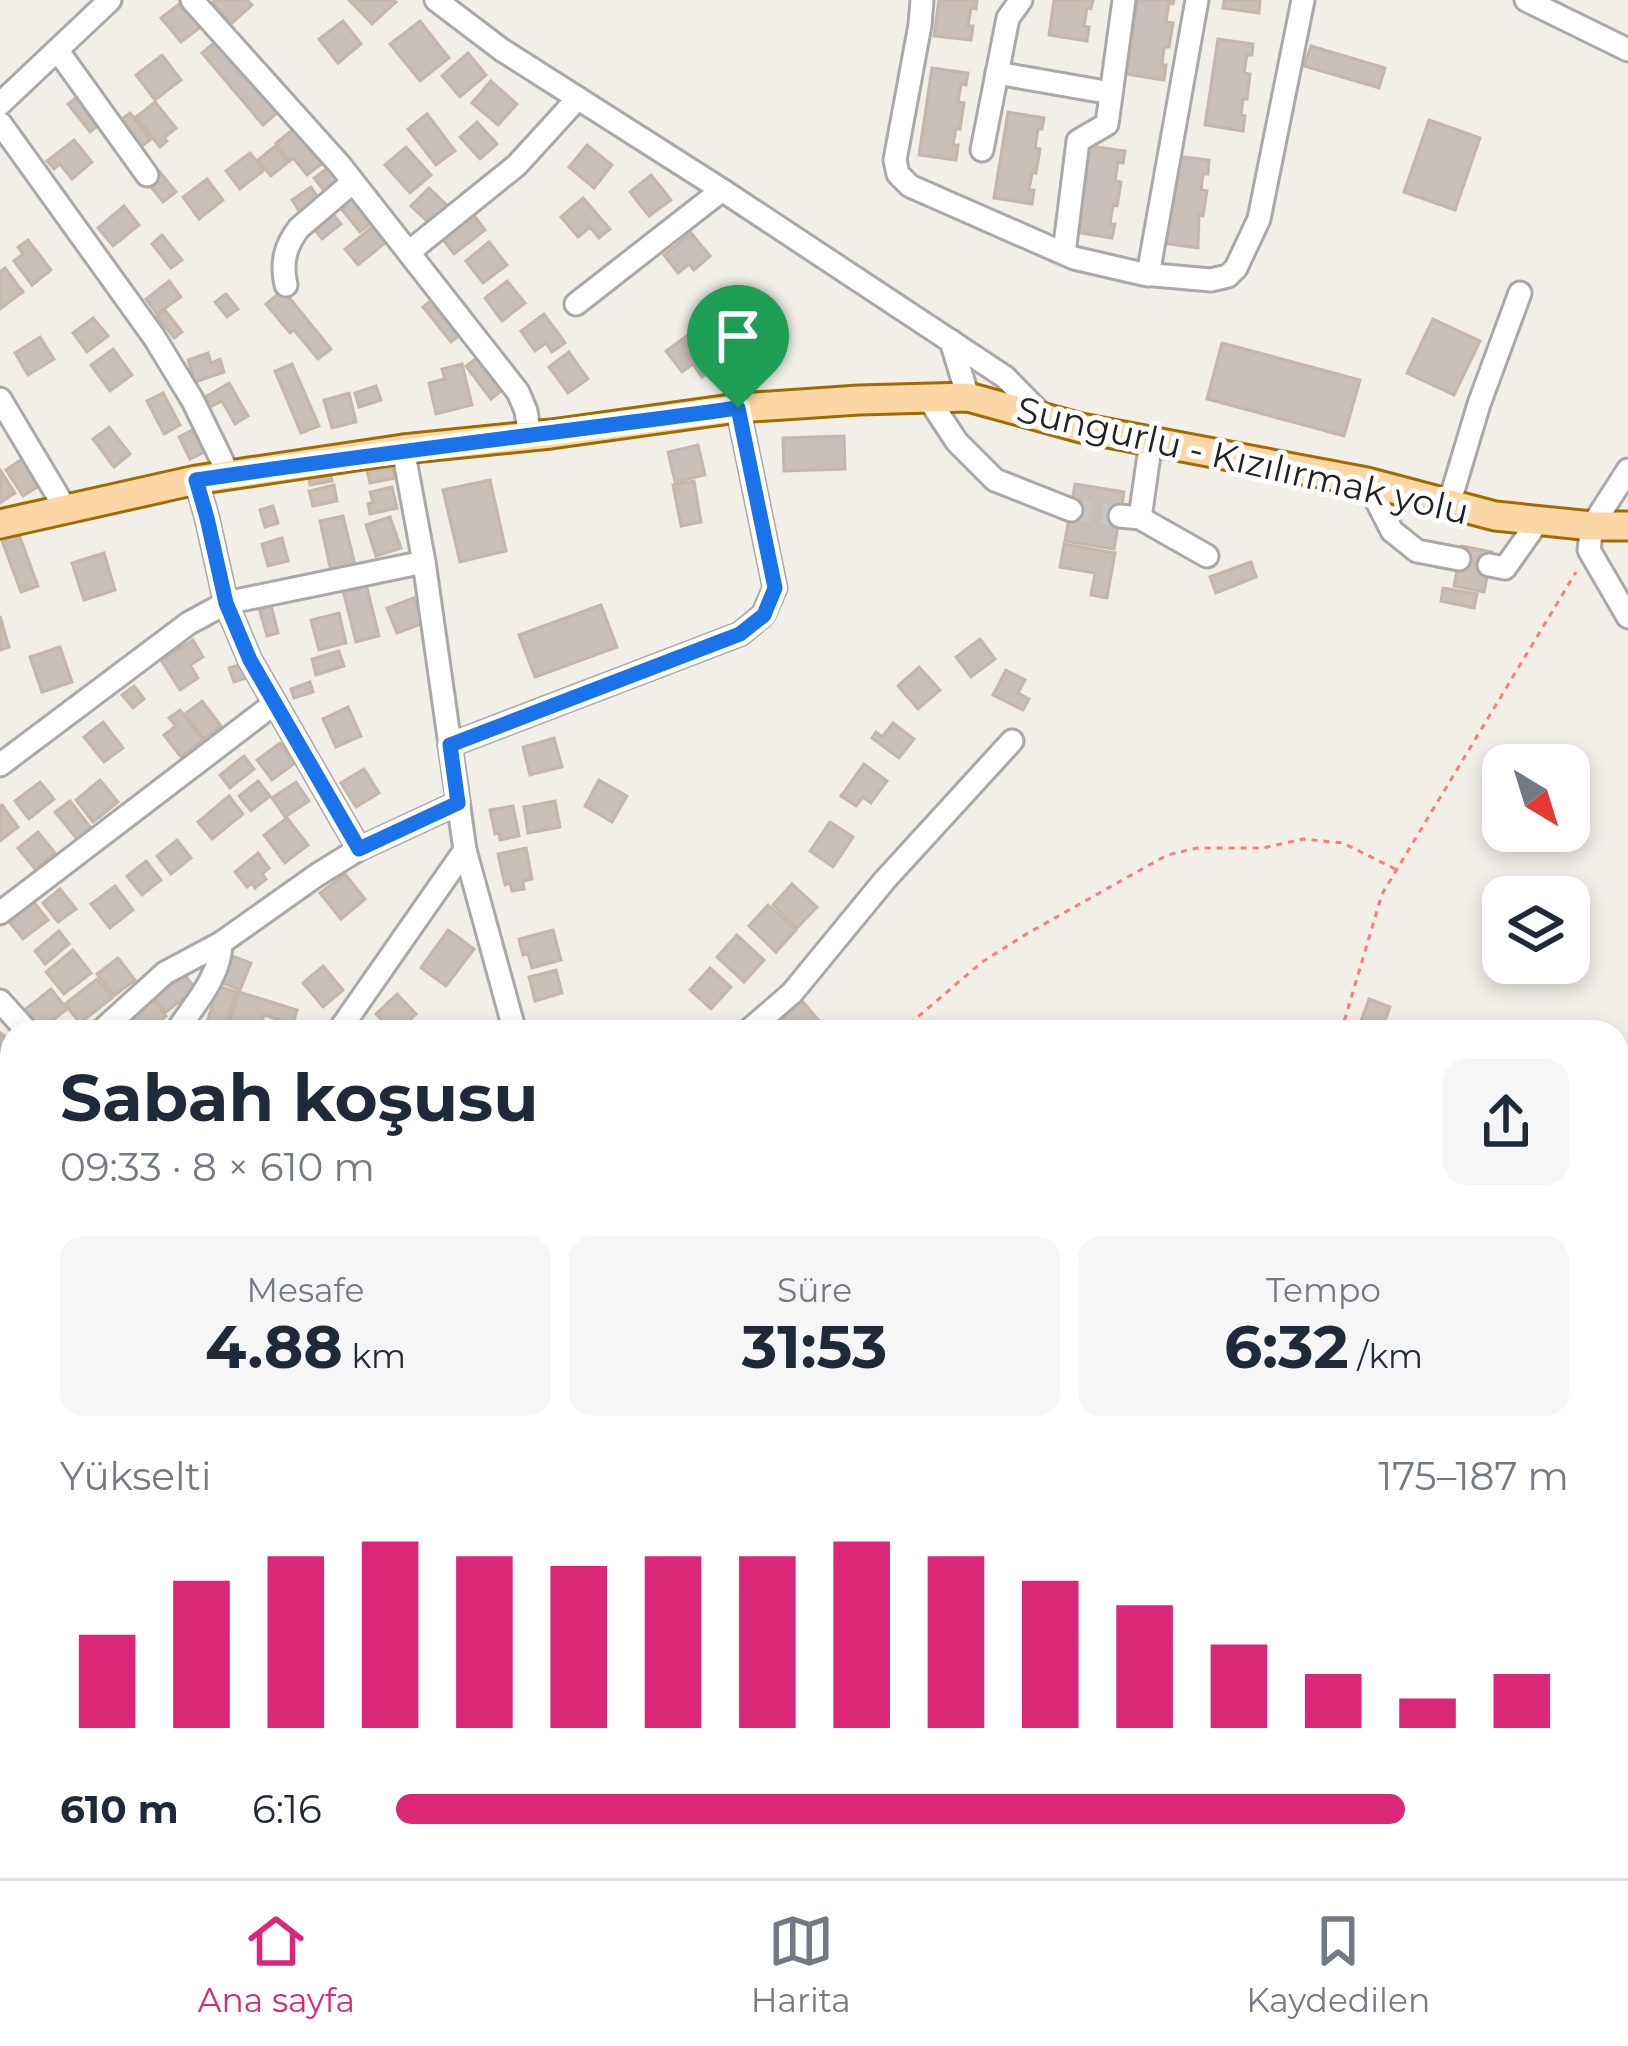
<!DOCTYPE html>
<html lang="tr">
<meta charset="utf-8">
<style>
body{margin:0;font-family:Montserrat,sans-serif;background:#f6f6f7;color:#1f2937;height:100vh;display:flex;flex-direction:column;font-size:45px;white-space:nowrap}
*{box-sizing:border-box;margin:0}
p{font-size:39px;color:#747a83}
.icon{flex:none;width:66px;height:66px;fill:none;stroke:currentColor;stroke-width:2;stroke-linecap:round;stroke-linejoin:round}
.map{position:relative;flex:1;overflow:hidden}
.drawer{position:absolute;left:0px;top:1020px;width:1629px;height:858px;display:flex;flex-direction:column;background:#fff;border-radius:36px 36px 0 0;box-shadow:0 6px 18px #0003}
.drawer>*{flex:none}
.needle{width:78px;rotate:142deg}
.tools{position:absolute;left:1482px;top:744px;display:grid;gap:24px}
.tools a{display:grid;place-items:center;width:108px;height:108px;border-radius:24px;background:#fff;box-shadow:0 6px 18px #0003;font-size:60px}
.pin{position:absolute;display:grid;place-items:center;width:102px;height:102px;color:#fff;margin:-123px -51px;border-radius:50% 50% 50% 0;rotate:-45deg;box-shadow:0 0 12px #0007}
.pin .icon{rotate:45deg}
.round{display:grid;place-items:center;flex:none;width:126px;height:126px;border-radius:24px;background:#f6f6f7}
.overview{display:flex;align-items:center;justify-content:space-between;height:204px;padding:0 60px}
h1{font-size:66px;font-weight:700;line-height:90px}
.metrics{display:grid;grid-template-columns:repeat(3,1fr);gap:18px;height:204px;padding:12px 60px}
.metrics div{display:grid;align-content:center;border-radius:24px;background:#f6f6f7;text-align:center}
.metrics b{font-size:60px;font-weight:700}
.metrics small{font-size:33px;font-weight:400}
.metrics p{font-size:33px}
.chart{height:336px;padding:24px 60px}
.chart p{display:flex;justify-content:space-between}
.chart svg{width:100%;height:216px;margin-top:12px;stroke:#db2777;stroke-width:6}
ul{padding:0 60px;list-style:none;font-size:39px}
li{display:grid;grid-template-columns:192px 144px 1fr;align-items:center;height:90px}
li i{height:30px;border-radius:15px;background:#db2777}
.dock{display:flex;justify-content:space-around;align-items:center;height:168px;border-top:3px solid #e0e1e3;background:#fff;font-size:33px;color:#747a83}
.dock a{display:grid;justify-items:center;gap:6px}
.dock .active{color:#db2777}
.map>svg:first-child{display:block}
</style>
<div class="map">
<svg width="1628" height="1878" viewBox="0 0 1628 1878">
<rect width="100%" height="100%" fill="#f2efe9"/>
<g fill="#c7bfb8" stroke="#c4b6ab" stroke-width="3">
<path d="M215,0H247L252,5L231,24L212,3Z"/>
<path d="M349,0H394L396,2L372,24Z"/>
<path d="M939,0H977L976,9L971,8L968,26H973L971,40L934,36Z"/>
<path d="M1054,0H1093L1091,9L1087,8L1084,26L1089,27L1087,41L1049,35Z"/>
<path d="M1138,0H1174L1173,4L1169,3L1166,22L1173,23L1169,47H1164L1162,65H1166L1164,80L1126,74Z"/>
<path d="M1224,0H1260L1259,13L1223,8Z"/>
<path d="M183,1L202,26L181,42L161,18Z"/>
<path d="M343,21L361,44L338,63L319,39Z"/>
<path d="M420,21L449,58L420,81L390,44Z"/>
<path d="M220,38L281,109L263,125L202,53Z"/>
<path d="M1218,39L1253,44L1252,55H1247L1244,73L1250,74L1247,99H1243L1241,115L1245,116L1243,131L1205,125Z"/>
<path d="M1311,46L1385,68L1379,88L1304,66Z"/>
<path d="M468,53L486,75L460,97L442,76Z"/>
<path d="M162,55L181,80L155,100L136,75Z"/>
<path d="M932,68L968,73L966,85L961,84L958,102L964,103L960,129H956L953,145H958L956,160L919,155Z"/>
<path d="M491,81L517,104L498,125L472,103Z"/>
<path d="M82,93L104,121L90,132L68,104Z"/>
<path d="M155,102L176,128L164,138L167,141L160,147L136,117Z"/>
<path d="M1008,112L1044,118L1042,129H1038L1035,148L1040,149L1036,173H1032L1029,190H1034L1032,204L994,198Z"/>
<path d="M130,113L151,139L141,147L119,121Z"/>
<path d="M427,114L455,151L436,165L408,129Z"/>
<path d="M1429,120L1480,138L1455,210L1404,192Z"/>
<path d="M477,122L497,144L480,159L460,137Z"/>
<path d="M296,127L324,162L307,175L293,158L290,161L276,143Z"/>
<path d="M74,140L92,162L72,179L60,164L54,169L47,161Z"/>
<path d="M587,145L612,165L594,188L569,167Z"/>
<path d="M275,146L288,162L271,176L258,160Z"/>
<path d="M1089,146L1125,151L1123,163L1118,162L1115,181L1121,182L1117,206L1113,205L1110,224H1115L1112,238L1075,232Z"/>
<path d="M406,147L431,175L410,193L385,165Z"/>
<path d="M250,153L264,170L240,189L226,171Z"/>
<path d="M1175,156L1209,160L1208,174H1203L1201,190L1207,191L1203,216L1199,215L1198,248L1162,243Z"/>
<path d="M329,167L340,181L325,192L314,178Z"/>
<path d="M160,172L176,192L163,202L147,182Z"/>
<path d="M651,175L671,200L649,216L630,192Z"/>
<path d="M207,179L223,200L199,219L183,197Z"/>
<path d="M311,187L320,201L301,214L292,200Z"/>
<path d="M429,188L452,210L434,228L411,206Z"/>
<path d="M348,190L373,222L360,232L335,201Z"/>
<path d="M583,198L610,229L599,238L590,227L578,237L561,217Z"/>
<path d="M124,206L139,225L113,246L98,228Z"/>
<path d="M327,207L341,224L322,239L308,221Z"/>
<path d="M469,209L485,230L454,254L438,233Z"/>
<path d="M372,227L385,243L358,265L345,249Z"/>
<path d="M691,233L710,256L694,270L689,264L678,273L664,255Z"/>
<path d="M162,235L182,260L171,268L152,244Z"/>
<path d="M28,240L51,270L32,285L14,261L23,254L18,247Z"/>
<path d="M489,242L507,265L483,283L466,261Z"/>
<path d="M5,268L23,292L0,309V272Z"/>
<path d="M169,281L181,297L157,314L146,299Z"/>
<path d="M507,281L525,303L502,321L485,298Z"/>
<path d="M283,290L331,349L318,359L294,330L290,333L266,304Z"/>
<path d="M226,294L238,309L227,317L215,302Z"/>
<path d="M434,298L461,334L451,342L423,307Z"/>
<path d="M165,310L182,332L174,338L157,316Z"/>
<path d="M544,314L565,343L552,352L546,343L535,351L521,331Z"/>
<path d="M93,318L108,336L87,352L73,333Z"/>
<path d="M1433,319L1480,341L1454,395L1407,373Z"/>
<path d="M695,330L719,364L702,377L693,364L682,372L666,351Z"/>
<path d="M40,337L54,359L28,375L15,353Z"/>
<path d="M1222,343L1360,380L1344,436L1207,399Z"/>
<path d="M113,349L132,375L110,391L91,365Z"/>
<path d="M569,352L588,379L568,393L549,367Z"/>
<path d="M208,353L211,363L220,359L224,372L195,382L188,360Z"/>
<path d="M478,357L502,390L491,399L466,366Z"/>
<path d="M292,364L319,426L301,433L275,371Z"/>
<path d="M462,364L472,405L436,414L429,383L445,379L442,369Z"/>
<path d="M229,383L248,416L235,424L222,401L210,407L205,397Z"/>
<path d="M376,386L381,400L359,407L355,393Z"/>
<path d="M163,393L180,425L164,434L147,401Z"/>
<path d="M349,393L356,422L332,428L324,400Z"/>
<path d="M202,425L213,448L190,459L179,437Z"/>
<path d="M109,427L130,454L114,467L93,439Z"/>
<path d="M844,436L845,469L784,471L783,438Z"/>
<path d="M698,445L705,475L675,482L668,452Z"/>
<path d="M28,455L45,482L23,496L6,470Z"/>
<path d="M390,457L395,478L370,483L365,462Z"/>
<path d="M329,465L332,481L310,485L307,469Z"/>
<path d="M0,470L15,493L0,503Z"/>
<path d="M490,480L506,551L460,562L443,490Z"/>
<path d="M694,481L701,522L681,526L673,485Z"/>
<path d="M1075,484L1124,492L1114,549L1065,541Z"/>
<path d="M334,485L337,501L313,506L309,491Z"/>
<path d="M392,487L397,508L370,514L368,504L373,502L370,492Z"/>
<path d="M273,506L278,523L265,527L260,510Z"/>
<path d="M343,516L355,565L331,571L320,521Z"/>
<path d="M390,517L401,548L376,556L366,525Z"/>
<path d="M18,532L38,586L21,592L1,538Z"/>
<path d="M282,538L288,561L268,566L262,544Z"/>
<path d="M1064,544L1115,553L1107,598L1091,595L1095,573L1060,567Z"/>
<path d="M1462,546L1492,552L1484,592L1454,586Z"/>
<path d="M104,553L115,590L84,600L72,563Z"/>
<path d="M1251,562L1256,577L1216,593L1210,577Z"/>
<path d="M365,580L379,636L356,642L342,586Z"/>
<path d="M1443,588L1477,594L1474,608L1441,601Z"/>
<path d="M414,598L424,623L397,633L387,608Z"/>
<path d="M271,605L278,633L267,636L259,608Z"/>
<path d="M601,605L617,647L535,677L519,635Z"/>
<path d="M339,613L346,643L319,650L311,620Z"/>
<path d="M0,616L9,647L0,650Z"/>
<path d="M980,639L995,659L971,677L956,657Z"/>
<path d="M193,640L203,657L190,665L198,678L180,690L161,660Z"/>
<path d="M60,647L72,682L42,692L30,657Z"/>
<path d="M339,651L344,666L316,675L312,659Z"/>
<path d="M248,662L253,676L234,682L229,668Z"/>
<path d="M919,667L940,690L918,709L898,686Z"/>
<path d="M1006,670L1025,680L1018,693L1029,699L1023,710L993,695Z"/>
<path d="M310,682L313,692L294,698L291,689Z"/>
<path d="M134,686L144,699L133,708L122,695Z"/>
<path d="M202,701L221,726L204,739L185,714Z"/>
<path d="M348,707L361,736L336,747L323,719Z"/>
<path d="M180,710L203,740L181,757L164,735L176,726L169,718Z"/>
<path d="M103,722L123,748L104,762L84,737Z"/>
<path d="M893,723L914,739L899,758L872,738L876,732L882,737Z"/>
<path d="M554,738L562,767L530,775L523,747Z"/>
<path d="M280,743L295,763L272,780L257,760Z"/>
<path d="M244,756L254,769L230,788L220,775Z"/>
<path d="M864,764L887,781L871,803L863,797L856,806L841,796Z"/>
<path d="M364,769L379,793L356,807L341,783Z"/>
<path d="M100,780L118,802L93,822L76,800Z"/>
<path d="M599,780L627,796L612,822L585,806Z"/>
<path d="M258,781L270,796L251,811L239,796Z"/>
<path d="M40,782L54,799L29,819L15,801Z"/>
<path d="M296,782L309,801L285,817L272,798Z"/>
<path d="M229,796L243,814L212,839L198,822Z"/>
<path d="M70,801L91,828L77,839L55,812Z"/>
<path d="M555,801L560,827L528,833L524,807Z"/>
<path d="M2,805L18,827L0,841V806Z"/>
<path d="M513,806L519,836L500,840L499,833L495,834L490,810Z"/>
<path d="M287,818L308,845L285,863L264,835Z"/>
<path d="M830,822L853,837L833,867L810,851Z"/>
<path d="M38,832L55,853L35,869L18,848Z"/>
<path d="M177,840L191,858L171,874L157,856Z"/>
<path d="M526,848L532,879L523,881L524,889L512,891L510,883L505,885L498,854Z"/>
<path d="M258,853L269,868L262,874L266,879L255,888L252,883L247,887L235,872Z"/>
<path d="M146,861L161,880L142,895L127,876Z"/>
<path d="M345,874L365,899L341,919L320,893Z"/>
<path d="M792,884L817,907L797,928L773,905Z"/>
<path d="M115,886L133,910L110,928L91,904Z"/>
<path d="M60,889L76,909L58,922L43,903Z"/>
<path d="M32,900L48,920L23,939L7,919Z"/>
<path d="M768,905L796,930L776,952L749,926Z"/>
<path d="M448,930L474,949L446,986L421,968Z"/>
<path d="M553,930L561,960L532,968L528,954L523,955L519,939Z"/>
<path d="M59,931L69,944L45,964L35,951Z"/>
<path d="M737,935L764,960L744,982L717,957Z"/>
<path d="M73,950L91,973L64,994L46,972Z"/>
<path d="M232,956L251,963L240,990L222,983Z"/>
<path d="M118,958L135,980L114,996L97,974Z"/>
<path d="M323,966L343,990L323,1007L303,983Z"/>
<path d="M710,968L731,987L711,1009L690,990Z"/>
<path d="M556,970L562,993L535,1001L529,977Z"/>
<path d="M182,972L196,989L166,1012L152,995Z"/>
<path d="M97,979L112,998L80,1023L65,1004Z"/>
<path d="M218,986L236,992L224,1032L205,1029Z"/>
<path d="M51,989L67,1009L38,1032L21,1013Z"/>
<path d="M239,992L297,1010L293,1024L264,1015L259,1032H226Z"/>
<path d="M397,994L416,1014L397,1032H394L376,1014Z"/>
<path d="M151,996L166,1016L146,1032H141L127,1015Z"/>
<path d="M1369,999L1390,1007L1381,1032H1357Z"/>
<path d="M802,1001L821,1023L811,1032H793L781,1018Z"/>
<path d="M0,1033L11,1040L0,1057Z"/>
<path d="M0,1134L8,1136L2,1167L0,1166Z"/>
<path d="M6,1341L12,1343V1366L1,1363Z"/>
<path d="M0,1372L8,1373L4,1402H0Z"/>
<path d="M3,1426L12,1444V1456L0,1462V1428Z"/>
<path d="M0,1665L12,1675V1687L2,1699Z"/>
<path d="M6,1737L12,1745V1769L2,1776L0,1742Z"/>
<path d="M12,1810V1827L5,1829L9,1852L0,1853V1812Z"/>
<path d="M12,1856V1866H31L20,1878L4,1864Z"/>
</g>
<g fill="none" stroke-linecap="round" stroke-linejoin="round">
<path stroke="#c8c6c1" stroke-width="21" stroke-dasharray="21 10" stroke-linecap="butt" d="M1071,510L1120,516"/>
<defs>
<g id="minor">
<path d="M192,0L340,165L518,392L526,411L530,436"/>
<path d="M436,0L502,50L722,190L1005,377L1045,418"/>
<path d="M922,0L920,25L895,160L898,174L910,186L1074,258L1143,274L1211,280L1228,276L1236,268L1259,219L1303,0"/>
<path d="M1526,0L1628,50"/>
<path d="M58,51L147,175"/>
<path d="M997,73L1111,93"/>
<path d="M0,104L110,0"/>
<path d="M0,123L154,337L193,401L229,475"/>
<path d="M982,150L1008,18L1021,0"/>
<path d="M409,252L517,165L578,98"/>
<path d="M1064,253L1078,141L1107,124L1124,0"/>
<path d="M1148,275L1197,0"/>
<path d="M286,285C281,263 285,246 299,228L353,182"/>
<path d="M576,304L722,190"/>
<path d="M951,341L968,397"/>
<path d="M928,398L957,442L995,480L1071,510"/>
<path d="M0,399L65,508"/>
<path d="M403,449L424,562L465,850L515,1032"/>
<path d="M1628,470L1592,526L1589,550L1628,617"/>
<path d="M196,480L207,518L226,603L250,660L359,849"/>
<path d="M1367,482L1392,531L1417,551L1459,559"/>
<path d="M1449,504L1479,404L1520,293"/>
<path d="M1120,516L1140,518L1207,556"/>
<path d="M1140,518L1151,441"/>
<path d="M1489,565L1505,568L1539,520"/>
<path d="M450,745L740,634L763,615L775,588L738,408"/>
<path d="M0,765L189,623L226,603L424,562"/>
<path d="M0,913L275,703"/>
<path d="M0,1001L28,1032"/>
<path d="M100,1032L165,973L221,943L317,875L359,849L458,803"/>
<path d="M176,1032C193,1006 221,976 221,943"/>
<path d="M338,1032L465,850"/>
<path d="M747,1032L792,993L884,881L1012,741"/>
<path d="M0,1285L6,1216L12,1192"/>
<path d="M0,1543L12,1559"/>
<path d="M0,1615L12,1601"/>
<path d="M0,1798L12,1794"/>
</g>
<path id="major" d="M0,524L196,480L403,449L551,434L738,408L859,400L968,397L1081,428L1367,482L1495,516L1592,526H1628"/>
</defs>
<use href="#minor" stroke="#a9a9a9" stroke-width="27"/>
<use href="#major" stroke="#a06b00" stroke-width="33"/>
<g stroke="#fa8072" stroke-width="3" stroke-dasharray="6 6" stroke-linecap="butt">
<path d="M900,1032L982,962L1028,933L1167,855L1197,848H1263L1303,839L1343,843L1397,870"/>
<path d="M1341,1032L1382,894L1576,572"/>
<path d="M993,1878L1000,1866"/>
</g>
<use href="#minor" stroke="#fff" stroke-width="21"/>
<use href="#major" stroke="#fcd6a4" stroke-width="27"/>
</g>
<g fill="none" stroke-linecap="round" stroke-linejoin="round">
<defs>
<path id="route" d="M738,408L775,588L764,615L740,634L450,745L458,803L359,849L250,660L226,603L207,518L196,480C376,453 557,433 738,408Z"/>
</defs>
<use href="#route" stroke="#fff" stroke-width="24"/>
<use href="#route" stroke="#1a73e8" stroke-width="15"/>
</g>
<g text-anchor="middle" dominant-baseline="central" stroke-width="10" stroke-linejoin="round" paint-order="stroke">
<g font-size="36" fill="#222" stroke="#fff">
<text transform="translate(1243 460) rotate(13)">Sungurlu - Kızılırmak yolu</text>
</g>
</g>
</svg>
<div class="tools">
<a><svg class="needle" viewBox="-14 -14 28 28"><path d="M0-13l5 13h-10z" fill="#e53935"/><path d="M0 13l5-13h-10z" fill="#747a83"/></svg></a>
<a><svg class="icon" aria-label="layers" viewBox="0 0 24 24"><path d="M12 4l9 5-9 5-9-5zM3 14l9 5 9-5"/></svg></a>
</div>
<div class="pin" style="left:738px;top:408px;background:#1e9e55"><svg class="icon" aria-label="arrive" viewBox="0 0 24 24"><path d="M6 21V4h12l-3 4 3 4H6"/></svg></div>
<section class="drawer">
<div class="overview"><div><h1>Sabah koşusu</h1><p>09:33 · 8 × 610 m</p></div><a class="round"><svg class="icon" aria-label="share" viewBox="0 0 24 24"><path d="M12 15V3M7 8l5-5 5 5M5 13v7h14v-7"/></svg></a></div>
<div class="metrics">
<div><p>Mesafe</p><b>4.88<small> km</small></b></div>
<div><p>Süre</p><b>31:53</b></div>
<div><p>Tempo</p><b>6:32<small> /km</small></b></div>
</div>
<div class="chart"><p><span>Yükselti</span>175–187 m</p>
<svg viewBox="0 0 160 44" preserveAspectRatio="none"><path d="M5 44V25M15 44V14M25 44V9M35 44V6M45 44V9M55 44V11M65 44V9M75 44V9M85 44V6M95 44V9M105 44V14M115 44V19M125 44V27M135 44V33M145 44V38M155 44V33"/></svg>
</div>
<ul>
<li><b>610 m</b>6:16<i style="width:86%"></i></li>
</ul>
</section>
</div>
<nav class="dock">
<a class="active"><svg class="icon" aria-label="home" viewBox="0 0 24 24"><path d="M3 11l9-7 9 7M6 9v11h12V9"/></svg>Ana sayfa</a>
<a><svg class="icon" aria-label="map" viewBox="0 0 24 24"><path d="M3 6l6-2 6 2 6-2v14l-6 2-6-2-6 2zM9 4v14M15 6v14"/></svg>Harita</a>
<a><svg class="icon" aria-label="saved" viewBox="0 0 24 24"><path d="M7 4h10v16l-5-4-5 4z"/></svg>Kaydedilen</a>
</nav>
